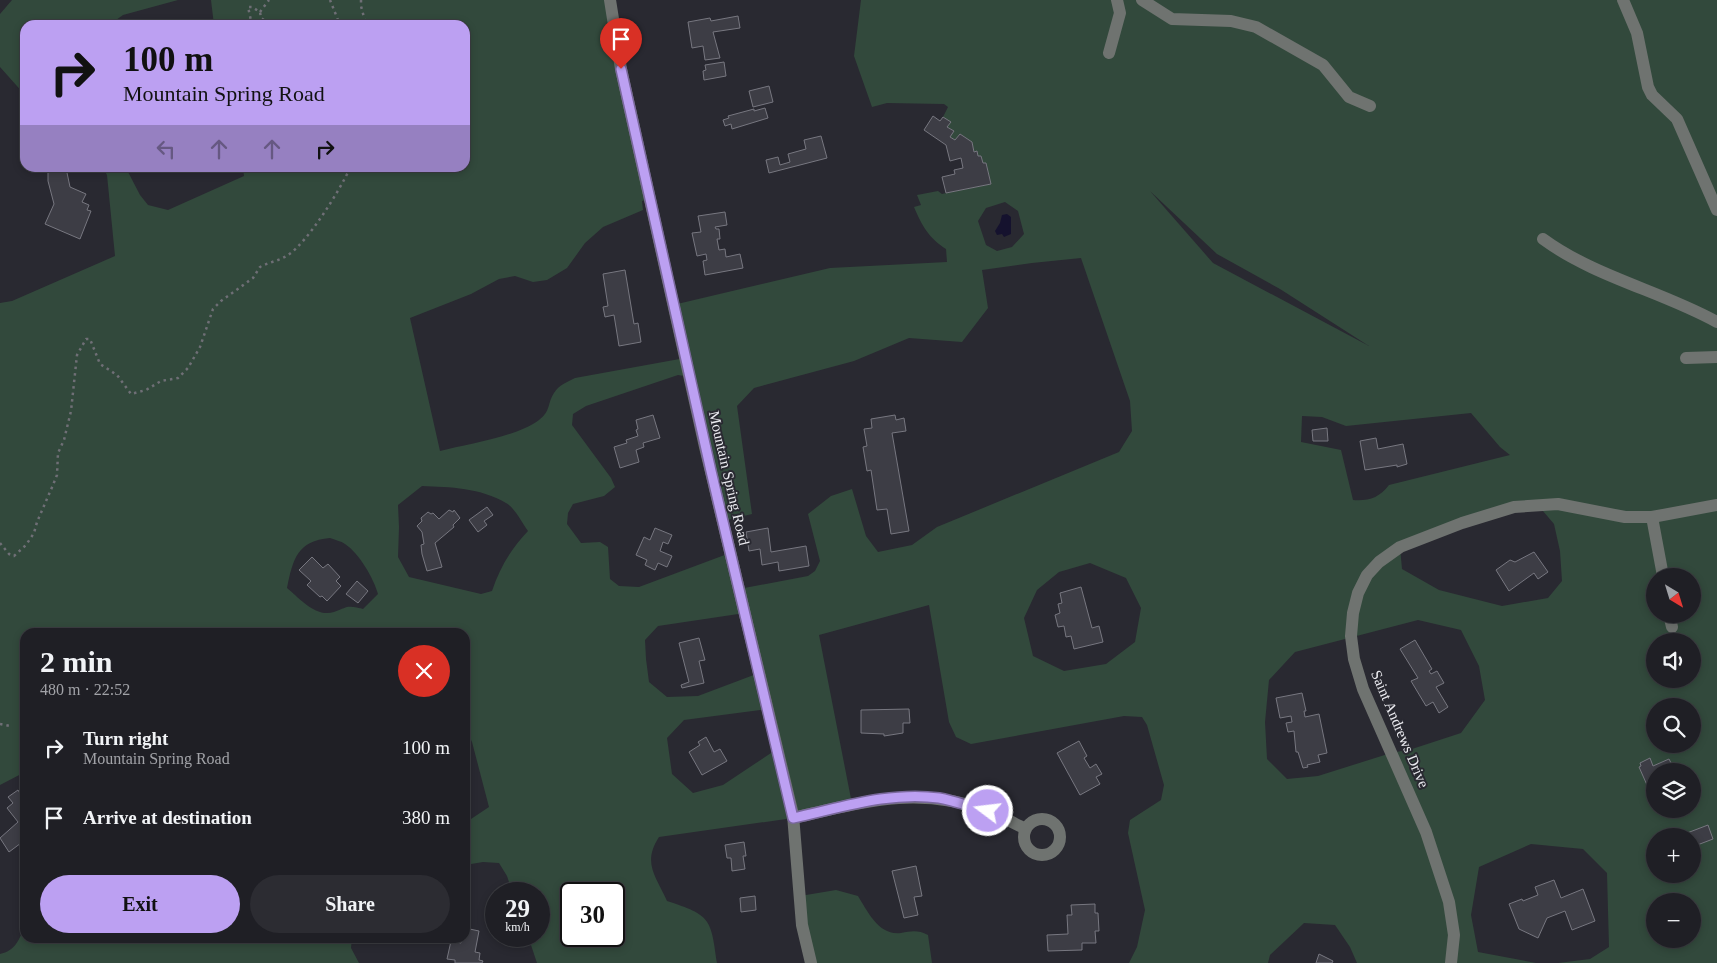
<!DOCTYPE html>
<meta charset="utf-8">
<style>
body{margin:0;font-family:Georgia,serif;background:#2c2c32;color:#f1f3f6;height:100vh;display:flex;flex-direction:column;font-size:19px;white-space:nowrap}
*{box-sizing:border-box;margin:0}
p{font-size:16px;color:#a1a2a7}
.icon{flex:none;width:28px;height:28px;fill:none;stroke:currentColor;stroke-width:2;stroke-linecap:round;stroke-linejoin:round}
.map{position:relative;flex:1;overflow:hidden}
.drawer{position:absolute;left:20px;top:628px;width:450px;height:315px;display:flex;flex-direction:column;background:#1f1f25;border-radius:15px;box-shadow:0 2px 8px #0003,0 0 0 1px #3c3d42}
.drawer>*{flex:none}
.hud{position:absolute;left:20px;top:20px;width:450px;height:152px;border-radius:15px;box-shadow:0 2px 8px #0003,0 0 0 1px #3c3d42;background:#bca0f2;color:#111;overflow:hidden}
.needle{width:32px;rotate:142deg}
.tools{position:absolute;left:1646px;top:568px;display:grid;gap:10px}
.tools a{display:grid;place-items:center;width:55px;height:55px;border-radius:50%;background:#1f1f25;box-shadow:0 2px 8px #0003,0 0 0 1px #3c3d42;font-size:25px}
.speed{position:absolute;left:485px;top:882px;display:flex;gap:10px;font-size:25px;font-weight:700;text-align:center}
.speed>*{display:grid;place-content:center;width:65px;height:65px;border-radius:50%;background:#1f1f25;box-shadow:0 2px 8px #0003,0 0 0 1px #3c3d42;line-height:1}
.speed small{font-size:12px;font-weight:400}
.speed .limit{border:2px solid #111;border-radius:8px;background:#fff;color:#111}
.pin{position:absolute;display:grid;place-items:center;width:42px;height:42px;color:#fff;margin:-51px -21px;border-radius:50% 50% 50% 0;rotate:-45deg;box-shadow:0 0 5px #0007}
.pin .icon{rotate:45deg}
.me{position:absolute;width:55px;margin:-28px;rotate:285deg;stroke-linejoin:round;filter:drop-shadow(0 0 4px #0008)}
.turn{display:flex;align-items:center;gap:18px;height:105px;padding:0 20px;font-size:22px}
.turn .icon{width:65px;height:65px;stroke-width:2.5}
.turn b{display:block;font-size:35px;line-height:42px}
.lanes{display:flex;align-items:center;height:48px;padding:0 20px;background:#0003;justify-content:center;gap:25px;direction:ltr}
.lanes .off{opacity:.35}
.round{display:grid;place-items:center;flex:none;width:52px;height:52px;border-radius:26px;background:#2c2c32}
.overview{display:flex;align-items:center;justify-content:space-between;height:85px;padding:0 20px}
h1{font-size:30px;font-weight:700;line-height:38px}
.primary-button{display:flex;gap:10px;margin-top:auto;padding:10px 20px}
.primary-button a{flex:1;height:58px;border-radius:30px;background:#bca0f2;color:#111;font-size:20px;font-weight:700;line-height:58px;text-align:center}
.primary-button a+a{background:#2c2c32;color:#f1f3f6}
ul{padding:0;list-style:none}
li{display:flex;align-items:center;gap:15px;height:70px;padding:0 20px}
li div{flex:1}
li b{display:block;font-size:19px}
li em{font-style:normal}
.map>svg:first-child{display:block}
</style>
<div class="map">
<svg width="1717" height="963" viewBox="0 0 1717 963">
<rect width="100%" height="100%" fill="#292931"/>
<path fill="#32493c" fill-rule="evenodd" d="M12 0H178L123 15 109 25H25V95L0 67V14Z
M211 0H610L650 199 642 201 643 210 603 227 585 243 567 268 547 280 533 282 515 276 499 279 471 294 410 318 440 451C468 444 516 437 539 420 551 411 547 404 554 393 559 385 567 382 575 378L685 358 673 305 830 268 947 262 946 249C929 238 922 226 914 207L921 205 917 195 938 191 942 194 946 193 991 184 986 163H983L981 156H978L977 151 974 152 972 142 960 134 955 140 950 137 954 131 947 127 950 122 943 117 948 107 944 104 887 103 872 107 854 56 861 0H1717V963H1558L1590 959 1609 947 1607 873 1583 849 1531 844 1479 867 1471 915 1478 952 1536 963H1357L1350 947 1335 925 1304 923 1270 955 1268 963H1129L1137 947 1145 910 1128 833 1130 820 1161 800 1164 785 1147 725 1142 717 1124 716 971 744 956 737 949 722 929 605 819 635 852 804 793 818 659 837C642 863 656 876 667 901 711 915 711 919 717 963H537L528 936H539V894H513L507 876 499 863 483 862 465 865V823L489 807 472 742 465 727V632H25V772L0 785V303L12 301 115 256 107 175 103 168H126L140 195 148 205 168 210 244 176 243 168H465V25H214ZM1150 191 1217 254 1280 289 1369 346 1213 263ZM1005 202 1018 211 1024 234 1012 247 997 251 986 245 978 221 986 208ZM1081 258 1130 401 1132 431 1119 452 937 527 912 545 878 552 866 536 852 489 831 496 808 514 820 561 815 571 808 576 739 589 730 553 639 587 619 586 610 579 608 547 600 542 581 543 567 524 568 513 573 504 604 496 615 487 611 478 572 425 573 414 586 406 678 375 684 376 723 521 752 514 737 406 754 388 854 361 909 338 962 342 988 308 982 270 1032 263ZM1471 413 1500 447 1510 455 1389 485C1379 498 1369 501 1353 500L1341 450 1301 442 1302 416 1322 417 1346 426ZM422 486C450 487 481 488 506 503 515 508 522 523 528 531 511 549 500 567 492 591L481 594 409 577 398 557 399 527 398 505ZM1537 504 1554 524 1560 551 1562 581 1548 598 1502 606 1439 590 1402 569 1400 547ZM330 538C335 540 341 541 345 544 359 553 374 579 378 594L363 609C345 605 349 607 334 612 316 618 299 598 287 588 293 559 297 541 330 538ZM1090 563 1126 578 1141 608 1135 642 1106 664 1064 671 1033 656 1024 618 1037 590 1059 572ZM1655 576H1692V614H1655ZM745 613 759 673 698 696 667 697 649 682 646 659 645 640 658 626ZM1418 620 1461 630 1479 666 1485 700 1461 733 1412 749 1391 753 1318 776 1287 779 1267 759 1265 722 1269 680 1295 652ZM1655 641H1692V679H1655ZM1655 706H1692V744H1655ZM768 709 777 749 723 785 693 793 672 774 667 738 684 720ZM1655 771H1692V809H1655ZM1655 836H1692V874H1655ZM571 894H614V936H571ZM1655 901H1692V939H1655Z
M836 890 858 896C868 912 879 936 901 933 912 931 918 930 928 935L932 963H811L800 896Z
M25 926V938H352L351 948 359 963H0V954C15 951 19 940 25 926Z"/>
<path fill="#15122e" d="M1007 214 1011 217V234L1004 237 1002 234 997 235 995 231 1000 223 1002 215Z"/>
<path fill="#3d3d45" stroke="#777780" d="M738 16 740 28 713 32 720 58 705 60 703 46 692 48 688 22 710 18 711 21Z
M724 62 726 76 704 80 703 71 706 70 705 65Z
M769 86 773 102 753 107 749 91Z
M765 108 768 118 732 129 731 124 725 126 723 120 729 118 728 116 754 109V111Z
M933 116 940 121 943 117 951 122 947 127 954 131 950 137 955 140 960 134 972 142 974 152 977 151 978 156H981L983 163H986L991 184 946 193 942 177 955 174 954 170 963 168 961 158 950 161 946 145 924 130Z
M821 136 827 158 769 173 766 160 778 157 780 165 790 162 788 154 806 149 804 140Z
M66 168 70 187 86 194 82 202 89 205 87 210 91 211 80 239 45 224 54 204 48 181V172Z
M725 212 727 225 715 227 716 229H719L720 239H717L719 250 725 249 726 257 740 254 743 268 705 275 703 261 707 260 706 254 697 256 692 233 701 232 698 216Z
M625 270 634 324 638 323 641 342 619 346 614 315 605 317 603 307 608 306 603 274Z
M653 415 660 438 643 443 644 447 636 450 639 462 620 468 614 447 627 443 626 440 638 436 636 430 638 429 636 420Z
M895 415 896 420 904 418 906 431 892 433 909 531 891 534 887 509 877 510 871 470 867 471 863 447 867 446 864 429 872 428 871 419Z
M1327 428 1328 441H1313L1312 430Z
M1376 438 1378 449 1403 444 1407 464 1397 467V465L1365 470 1360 441Z
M487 507 493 515 484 521 487 525 478 532 469 520Z
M449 510 453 512 454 510 460 518 453 525 454 527 435 543 442 567 427 571 422 554 421 545 424 544 422 532 417 526 422 521 421 518 428 512 431 514 433 513 439 519Z
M655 528 672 535 668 544 663 542 660 551 672 556 667 567 658 563 655 570 645 565 647 560 636 555 644 537 650 540Z
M768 528 771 552 806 546 809 566 779 571 778 562 762 565 760 549 749 551 746 532Z
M1534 552 1548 572 1538 579 1534 573 1509 591 1496 570 1510 560 1515 562Z
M312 557 323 568 328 564 340 577 336 581 341 586 327 601 322 596 320 597 307 585 311 581 299 570Z
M357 581 368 591 358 603 346 594Z
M1081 587 1092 628 1099 626 1103 642 1074 649 1071 636 1066 637 1064 626 1058 627 1055 615 1060 613 1058 604 1062 603 1060 593Z
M699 638 705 660 699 661 704 683 682 688 681 685 689 682 679 643Z
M1415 640 1432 669 1429 671 1431 674 1437 671 1444 683 1436 687 1448 707 1439 713 1433 702 1426 706 1411 681 1418 678 1400 649Z
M1302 693 1306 711H1304L1305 717 1319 714 1327 753 1318 755 1320 762 1307 765 1308 767 1303 768 1298 752H1296L1294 731 1288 732 1286 723 1292 722 1291 716 1280 718 1276 698Z
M909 709 910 723H903V733L884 736V734L861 733V710Z
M706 737 714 752 720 749 727 761 702 775 689 752 700 745 698 742Z
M1079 741 1087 756 1084 758 1090 768 1096 764 1102 774 1096 777 1100 784 1080 795 1057 753Z
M1650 758 1653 766 1669 759 1675 771H1655V781L1647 785 1639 767 1641 766 1640 763Z
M18 790 22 797 25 795V840L9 852 0 838 18 822 7 808 13 803 8 797Z
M1708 825 1713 839 1692 847V836H1688L1687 833Z
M744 842 746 856H743L745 869 732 871 731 858H727L725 845Z
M916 866 922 896 914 897 918 915 904 918 892 871Z
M1554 880 1561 898 1583 889 1595 921 1572 930 1565 911 1547 918 1538 938 1519 929 1509 904 1522 899 1523 901 1538 895 1535 887Z
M755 896 756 910 741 912 740 898Z
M1095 904V913H1098L1099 931H1095L1096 943H1082V950L1048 951 1047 935 1068 934 1067 915H1072L1071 905Z
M465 928 479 931 475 952 480 953 479 960 483 961 482 963H455V960L447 959 451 941 461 943 462 938H465Z
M1319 954 1333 961 1332 963H1316Z"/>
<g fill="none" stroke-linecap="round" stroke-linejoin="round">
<path stroke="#6f6f76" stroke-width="2.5" stroke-dasharray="2.5 4" stroke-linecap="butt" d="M330 0 340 25
M361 0V6L366 25
M260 12 269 0
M252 25 248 7H252L260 12 261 18 271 25
M465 83 469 81
M0 543 9 554 14 556 26 545 34 533 37 522 53 485 57 475 58 453 64 440 71 411 77 355 86 339H90L100 364 117 375 131 394 146 390 161 381 178 378 188 368 200 347 213 309 221 301 253 278 260 267C269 262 279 261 288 255 308 242 340 190 350 168
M0 724 10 726"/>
<path stroke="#6f7370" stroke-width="12" d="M610 0 621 69 705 447 793 815 802 925 811 963
M1142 0 1172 19 1231 21 1256 27 1323 65 1349 97 1370 106
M1623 0 1637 33 1648 87 1652 95 1677 119 1717 210
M1109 53 1120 13 1117 0
M1543 239C1595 277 1661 291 1717 322
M1686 358 1717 357
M1652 517 1663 576
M1669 614 1672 627
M793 818C863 802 917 785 988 811 1001 816 1013 823 1026 829
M1024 837a18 18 0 1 1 36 0a18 18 0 1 1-36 0Z
M1451 963 1454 935 1449 902 1426 832 1363 689 1354 659 1351 636 1353 613 1358 593 1367 575 1379 562 1400 547 1462 523 1514 507 1558 504 1625 517H1652L1717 505"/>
</g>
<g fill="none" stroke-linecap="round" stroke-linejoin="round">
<g stroke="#7a689d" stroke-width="12">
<path id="route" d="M621 69 711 471 793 818C840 808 890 791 939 798 955 801 971 807 988 811"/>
</g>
<use href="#route" stroke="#bca0f2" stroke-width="9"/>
</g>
<g text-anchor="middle" stroke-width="4" stroke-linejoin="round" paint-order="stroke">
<g font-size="15" fill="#ebebf0" stroke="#292931">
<text transform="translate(729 478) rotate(77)" y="5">Mountain Spring Road</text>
<text transform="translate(1400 729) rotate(67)" y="5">Saint Andrews Drive</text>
</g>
</g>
</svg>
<div class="tools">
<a><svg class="needle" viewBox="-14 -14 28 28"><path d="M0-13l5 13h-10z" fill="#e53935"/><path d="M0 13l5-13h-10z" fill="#a1a2a7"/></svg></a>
<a><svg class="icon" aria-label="sound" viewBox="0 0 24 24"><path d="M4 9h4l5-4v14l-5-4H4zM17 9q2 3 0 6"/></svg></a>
<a><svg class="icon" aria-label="search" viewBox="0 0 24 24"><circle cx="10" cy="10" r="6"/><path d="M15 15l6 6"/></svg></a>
<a><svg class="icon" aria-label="layers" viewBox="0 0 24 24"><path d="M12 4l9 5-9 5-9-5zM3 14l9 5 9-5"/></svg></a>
<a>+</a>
<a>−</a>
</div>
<div class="speed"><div>29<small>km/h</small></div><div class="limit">30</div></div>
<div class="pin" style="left:621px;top:69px;background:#d93025"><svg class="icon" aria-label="arrive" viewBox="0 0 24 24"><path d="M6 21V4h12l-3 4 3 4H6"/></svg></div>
<svg class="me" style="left:988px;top:811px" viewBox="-20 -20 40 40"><circle r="17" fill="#bca0f2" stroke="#fff" stroke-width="3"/><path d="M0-11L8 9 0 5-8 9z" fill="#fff"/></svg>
<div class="hud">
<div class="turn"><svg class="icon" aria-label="right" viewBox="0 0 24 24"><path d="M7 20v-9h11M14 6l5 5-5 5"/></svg><div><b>100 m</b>Mountain Spring Road</div></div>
<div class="lanes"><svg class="icon off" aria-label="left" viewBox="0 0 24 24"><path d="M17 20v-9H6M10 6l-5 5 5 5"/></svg><svg class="icon off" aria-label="ahead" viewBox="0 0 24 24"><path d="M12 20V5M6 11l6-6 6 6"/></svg><svg class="icon off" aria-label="ahead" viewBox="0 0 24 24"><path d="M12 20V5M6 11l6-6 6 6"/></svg><svg class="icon" aria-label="right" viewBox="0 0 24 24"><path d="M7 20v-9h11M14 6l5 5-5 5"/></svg></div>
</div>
<section class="drawer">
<div class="overview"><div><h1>2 min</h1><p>480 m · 22:52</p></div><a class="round" style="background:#d93025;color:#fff"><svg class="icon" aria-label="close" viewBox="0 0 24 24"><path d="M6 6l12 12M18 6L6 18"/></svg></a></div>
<ul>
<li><svg class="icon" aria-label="right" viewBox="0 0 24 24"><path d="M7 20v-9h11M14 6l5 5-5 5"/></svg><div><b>Turn right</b><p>Mountain Spring Road</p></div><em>100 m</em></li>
<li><svg class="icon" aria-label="arrive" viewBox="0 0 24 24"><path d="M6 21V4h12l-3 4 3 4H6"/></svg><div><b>Arrive at destination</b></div><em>380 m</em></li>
</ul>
<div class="primary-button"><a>Exit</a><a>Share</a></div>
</section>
</div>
